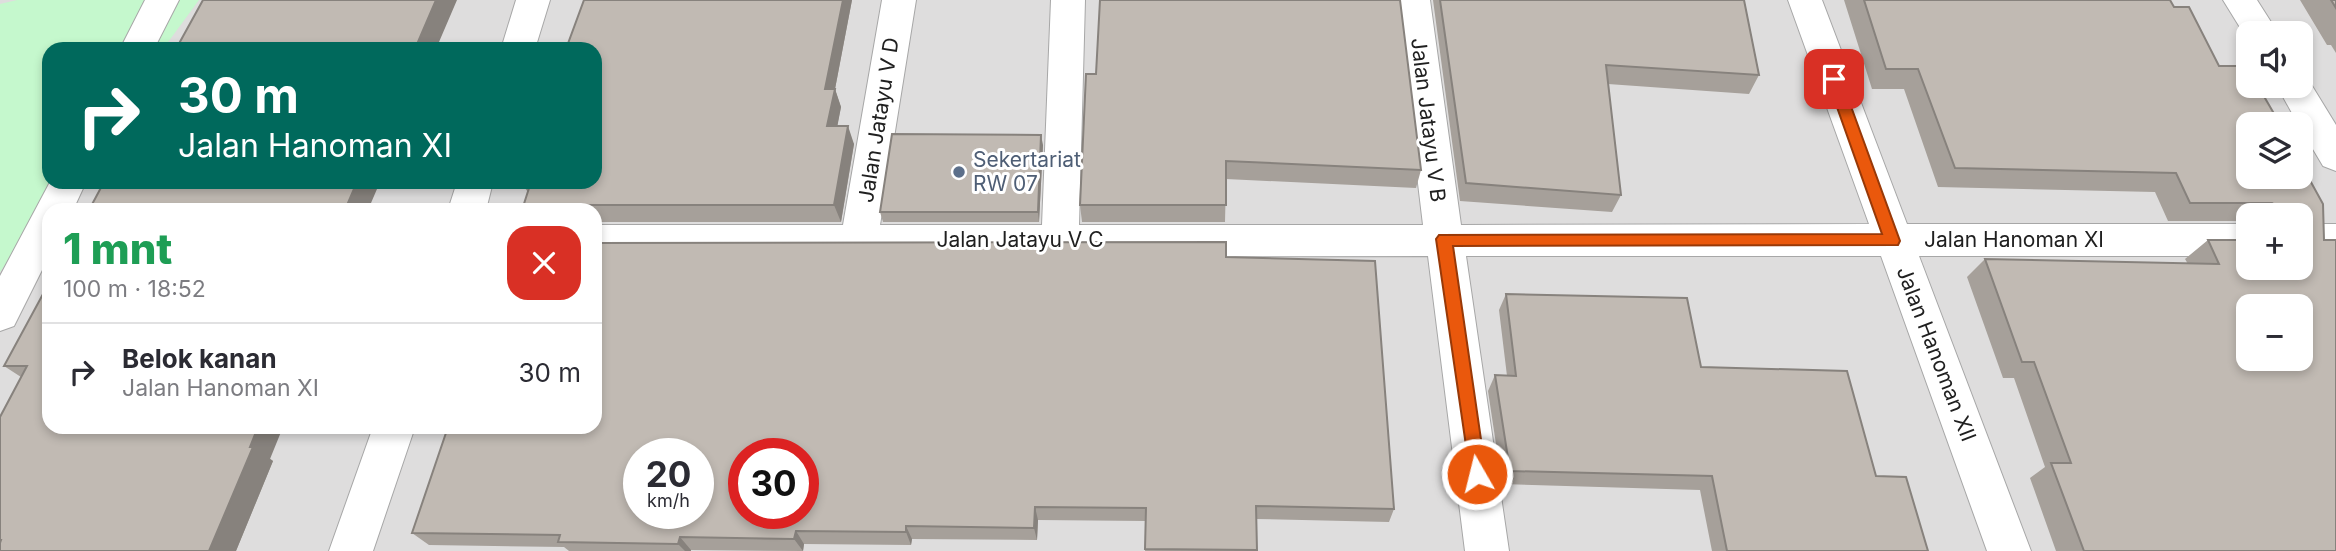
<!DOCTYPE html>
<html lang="id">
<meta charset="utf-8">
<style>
body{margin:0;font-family:Inter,sans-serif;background:#f2f2f3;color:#2b2b33;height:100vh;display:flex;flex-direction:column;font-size:26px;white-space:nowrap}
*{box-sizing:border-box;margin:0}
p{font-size:23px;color:#7c7c81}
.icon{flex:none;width:38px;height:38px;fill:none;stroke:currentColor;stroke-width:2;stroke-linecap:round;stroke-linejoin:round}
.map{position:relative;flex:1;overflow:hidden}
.panel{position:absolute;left:42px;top:203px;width:560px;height:231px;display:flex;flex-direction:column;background:#fff;border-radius:21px;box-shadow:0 4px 10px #0003}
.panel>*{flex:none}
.guide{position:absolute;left:42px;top:42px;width:560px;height:147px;border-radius:21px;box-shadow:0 4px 10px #0003;background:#00695c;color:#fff;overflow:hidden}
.tools{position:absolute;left:2236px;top:21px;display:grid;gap:14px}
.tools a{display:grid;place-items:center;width:77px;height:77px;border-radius:14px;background:#fff;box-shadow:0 4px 10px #0003;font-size:35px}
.speed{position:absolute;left:623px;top:438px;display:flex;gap:14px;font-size:35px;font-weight:700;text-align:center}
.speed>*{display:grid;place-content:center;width:91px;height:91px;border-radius:50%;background:#fff;box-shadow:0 4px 10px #0003;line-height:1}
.speed small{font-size:18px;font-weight:400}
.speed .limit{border:10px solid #d22;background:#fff;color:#111}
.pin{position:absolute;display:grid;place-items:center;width:60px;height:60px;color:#fff;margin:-30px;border-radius:14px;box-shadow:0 4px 10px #0006}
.me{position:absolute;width:77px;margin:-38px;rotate:352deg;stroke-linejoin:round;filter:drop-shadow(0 0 5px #0008)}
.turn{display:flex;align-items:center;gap:24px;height:147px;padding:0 21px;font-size:32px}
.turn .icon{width:91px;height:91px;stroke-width:2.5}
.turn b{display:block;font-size:49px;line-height:60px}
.round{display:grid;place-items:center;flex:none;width:74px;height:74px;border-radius:21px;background:#f2f2f3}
.headline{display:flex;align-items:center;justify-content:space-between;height:119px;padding:0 21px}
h1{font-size:42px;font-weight:800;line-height:52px;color:#1e9e55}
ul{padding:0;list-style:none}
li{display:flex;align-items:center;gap:21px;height:98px;padding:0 21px;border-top:2px solid #e1e1e2}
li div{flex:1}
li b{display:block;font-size:26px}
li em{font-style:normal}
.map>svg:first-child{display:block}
</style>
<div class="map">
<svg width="2336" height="551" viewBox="0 0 2336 551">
<rect width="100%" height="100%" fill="#f0eee7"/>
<path fill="#dedddd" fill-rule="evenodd" d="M0 0H2336V551H0ZM2249 33H2301V86H2249ZM49 49H595V182H49ZM2249 124H2301V177H2249ZM49 210H595V427H49ZM2249 215H2301V268H2249ZM2249 306H2301V359H2249ZM639 453H698V513H639ZM744 453H803V513H744Z"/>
<path fill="#c5f8cd" d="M17 0H199L163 49H49V182H66L0 272V4Z"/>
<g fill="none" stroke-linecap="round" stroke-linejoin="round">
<g stroke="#a7a7a7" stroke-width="2">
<path id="minor" d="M145 0H179L154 49H120Z
M516 0H550L535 49H501Z
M882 0H916L880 225H1042L1051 0H1085L1079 225H1423L1396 0H1430L1461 225 1869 224 1788 0H1822L1907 224H2249V256H1919L2031 551H1987L1881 256H1466L1509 551H1465L1428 256 595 257V225H843Z
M2223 0H2257L2278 33H2249V42Z
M2301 75 2306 76 2336 125V171L2323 166 2301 129V124H2298L2277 86H2301Z
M50 182H86L73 210H49V256L14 326 0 331V276Z
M457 182H493L486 210H448Z
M2301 224H2336V256H2301Z
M373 427H415L373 551H329Z"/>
</g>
<use href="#minor" fill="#fff" fill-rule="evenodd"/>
</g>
<path fill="#a6a09a" d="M584 0H852L835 89 841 107 837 126 854 144 841 222H595V210H522L528 192 520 182H595Z
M1433 0H1744L1759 75 1749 94 1608 84 1621 195 1612 212 1460 201Z
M1844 0H2170L2174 7 2219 66 2324 240 2336 551H2056L2030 478 2045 467 2014 378H2003L1967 277 1985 259 2188 264 2185 259 2208 240 2249 268 2301 215H2249V221H2168L2155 192 1938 187 1904 89H1872Z
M2300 0H2336V53L2331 45H2327Z
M1096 74 1421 170 1416 188 1226 179 1225 222H1082L1080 205Z
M1043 145 1039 222H883L880 212Z
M1226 257 1394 509 1389 522 1256 519 1257 551H1145L1146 521 1038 520 1037 540 912 539 911 545 804 544 803 551 691 550V551H569L564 547 429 545 412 533Z
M49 283 273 461 236 551H0V417L21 377 4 366Z
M1506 294 1701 367 1876 476 1928 551H1712L1700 490 1502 484 1488 391 1495 375 1507 376 1499 310Z"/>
<path fill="#87827d" d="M436 0H457L436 49H415Z
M843 0H852L835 89 841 107 834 144 827 126 825 89Z
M848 126 854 144 841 222 834 205Z
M1041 135 1043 145 1039 222 1038 212Z
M357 182H380L368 210H345Z
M258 427H283L270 459 273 461 236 551H209Z
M1035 507 1038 520 1037 540 1034 528Z
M906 526 912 539 911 545 906 532Z
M796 531 804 544 803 551 794 539Z
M680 537 691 550V551H685L678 544Z"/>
<path fill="#c1bab3" stroke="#87827d" stroke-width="2" fill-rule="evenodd" d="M203 0H436L415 49H176Z
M584 0H843L825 89H835L827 126H848L834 205H584L581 208V210H522L531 182H595V49H566Z
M1100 0H1400L1421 170 1226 161V205H1080L1086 74H1096Z
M1440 0H1744L1759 75 1606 65 1621 195 1466 183Z
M1864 0H2170L2174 7H2189L2219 66H2248L2249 86H2258L2280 124H2249V177H2301V164L2323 204 2324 240H2336V551H2084L2051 463H2071L2034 362H2022L1985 259 2219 264 2208 240H2249V268H2301V215H2275V205L2272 203H2190L2176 173 1955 168 1918 69H1886ZM2249 306H2301V359H2249Z
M2331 0H2336V8Z
M892 134 1041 135 1038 212H880Z
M104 182H357L345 210H89Z
M1226 242V257L1375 261 1394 509 1256 506 1257 550 1145 549 1146 508 1035 507 1034 528 906 526V532L796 531 794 539 680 537 678 544 558 542 560 535 412 533 448 427H595V243ZM639 453H698V513H639ZM744 453H803V513H744Z
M49 283V427H258L250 447H253L209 551H0V543L1 540H0V417L27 366H4Z
M1506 294 1687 298 1701 367 1847 371 1876 476 1906 477 1928 551H1727L1712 476 1510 471 1495 375 1516 376Z"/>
<path fill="#ea580c" stroke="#983908" stroke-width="2" d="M1834 73 1841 79 1900 241 1898 245 1453 246 1486 474 1483 480 1477 483 1471 480 1436 239 1439 235 1882 234 1827 79Z"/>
<circle fill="#5c6f8a" stroke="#fff" stroke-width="2.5" cx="959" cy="172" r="7"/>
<g text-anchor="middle" stroke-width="6" stroke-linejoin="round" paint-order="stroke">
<g font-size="21" fill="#202020" stroke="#fff">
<text transform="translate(879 120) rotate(-81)" y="7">Jalan Jatayu V D</text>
<text transform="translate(1428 120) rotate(83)" y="7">Jalan Jatayu V B</text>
<text x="1020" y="247">Jalan Jatayu V C</text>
<text x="2014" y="247">Jalan Hanoman XI</text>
<text transform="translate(1936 354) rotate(69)" y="7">Jalan Hanoman XII</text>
</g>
<g font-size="21" fill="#4e5e75" stroke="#fff" text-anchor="start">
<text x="973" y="167">Sekertariat<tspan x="973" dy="24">RW 07</tspan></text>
</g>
</g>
</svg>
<div class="tools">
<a><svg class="icon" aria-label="sound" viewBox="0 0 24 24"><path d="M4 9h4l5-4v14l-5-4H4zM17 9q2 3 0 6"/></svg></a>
<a><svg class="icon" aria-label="layers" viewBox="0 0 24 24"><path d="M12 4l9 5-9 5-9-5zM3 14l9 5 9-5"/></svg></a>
<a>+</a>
<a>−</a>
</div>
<div class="speed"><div>20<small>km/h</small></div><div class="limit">30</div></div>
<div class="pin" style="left:1834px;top:79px;background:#d93025"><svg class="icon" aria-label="arrive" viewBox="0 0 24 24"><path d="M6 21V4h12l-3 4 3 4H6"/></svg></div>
<svg class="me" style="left:1477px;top:474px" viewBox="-20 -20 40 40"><circle r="17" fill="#ea580c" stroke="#fff" stroke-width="3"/><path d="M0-11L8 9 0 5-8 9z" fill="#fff"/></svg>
<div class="guide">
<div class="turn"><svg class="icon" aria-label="right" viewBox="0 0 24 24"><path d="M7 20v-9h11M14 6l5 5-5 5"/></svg><div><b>30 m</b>Jalan Hanoman XI</div></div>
</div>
<section class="panel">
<div class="headline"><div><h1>1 mnt</h1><p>100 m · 18:52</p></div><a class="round" style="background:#d93025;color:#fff"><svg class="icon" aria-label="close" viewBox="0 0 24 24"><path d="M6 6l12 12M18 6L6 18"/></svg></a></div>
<ul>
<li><svg class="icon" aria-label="right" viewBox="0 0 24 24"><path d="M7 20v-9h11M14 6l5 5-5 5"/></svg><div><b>Belok kanan</b><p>Jalan Hanoman XI</p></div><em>30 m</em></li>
</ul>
</section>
</div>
